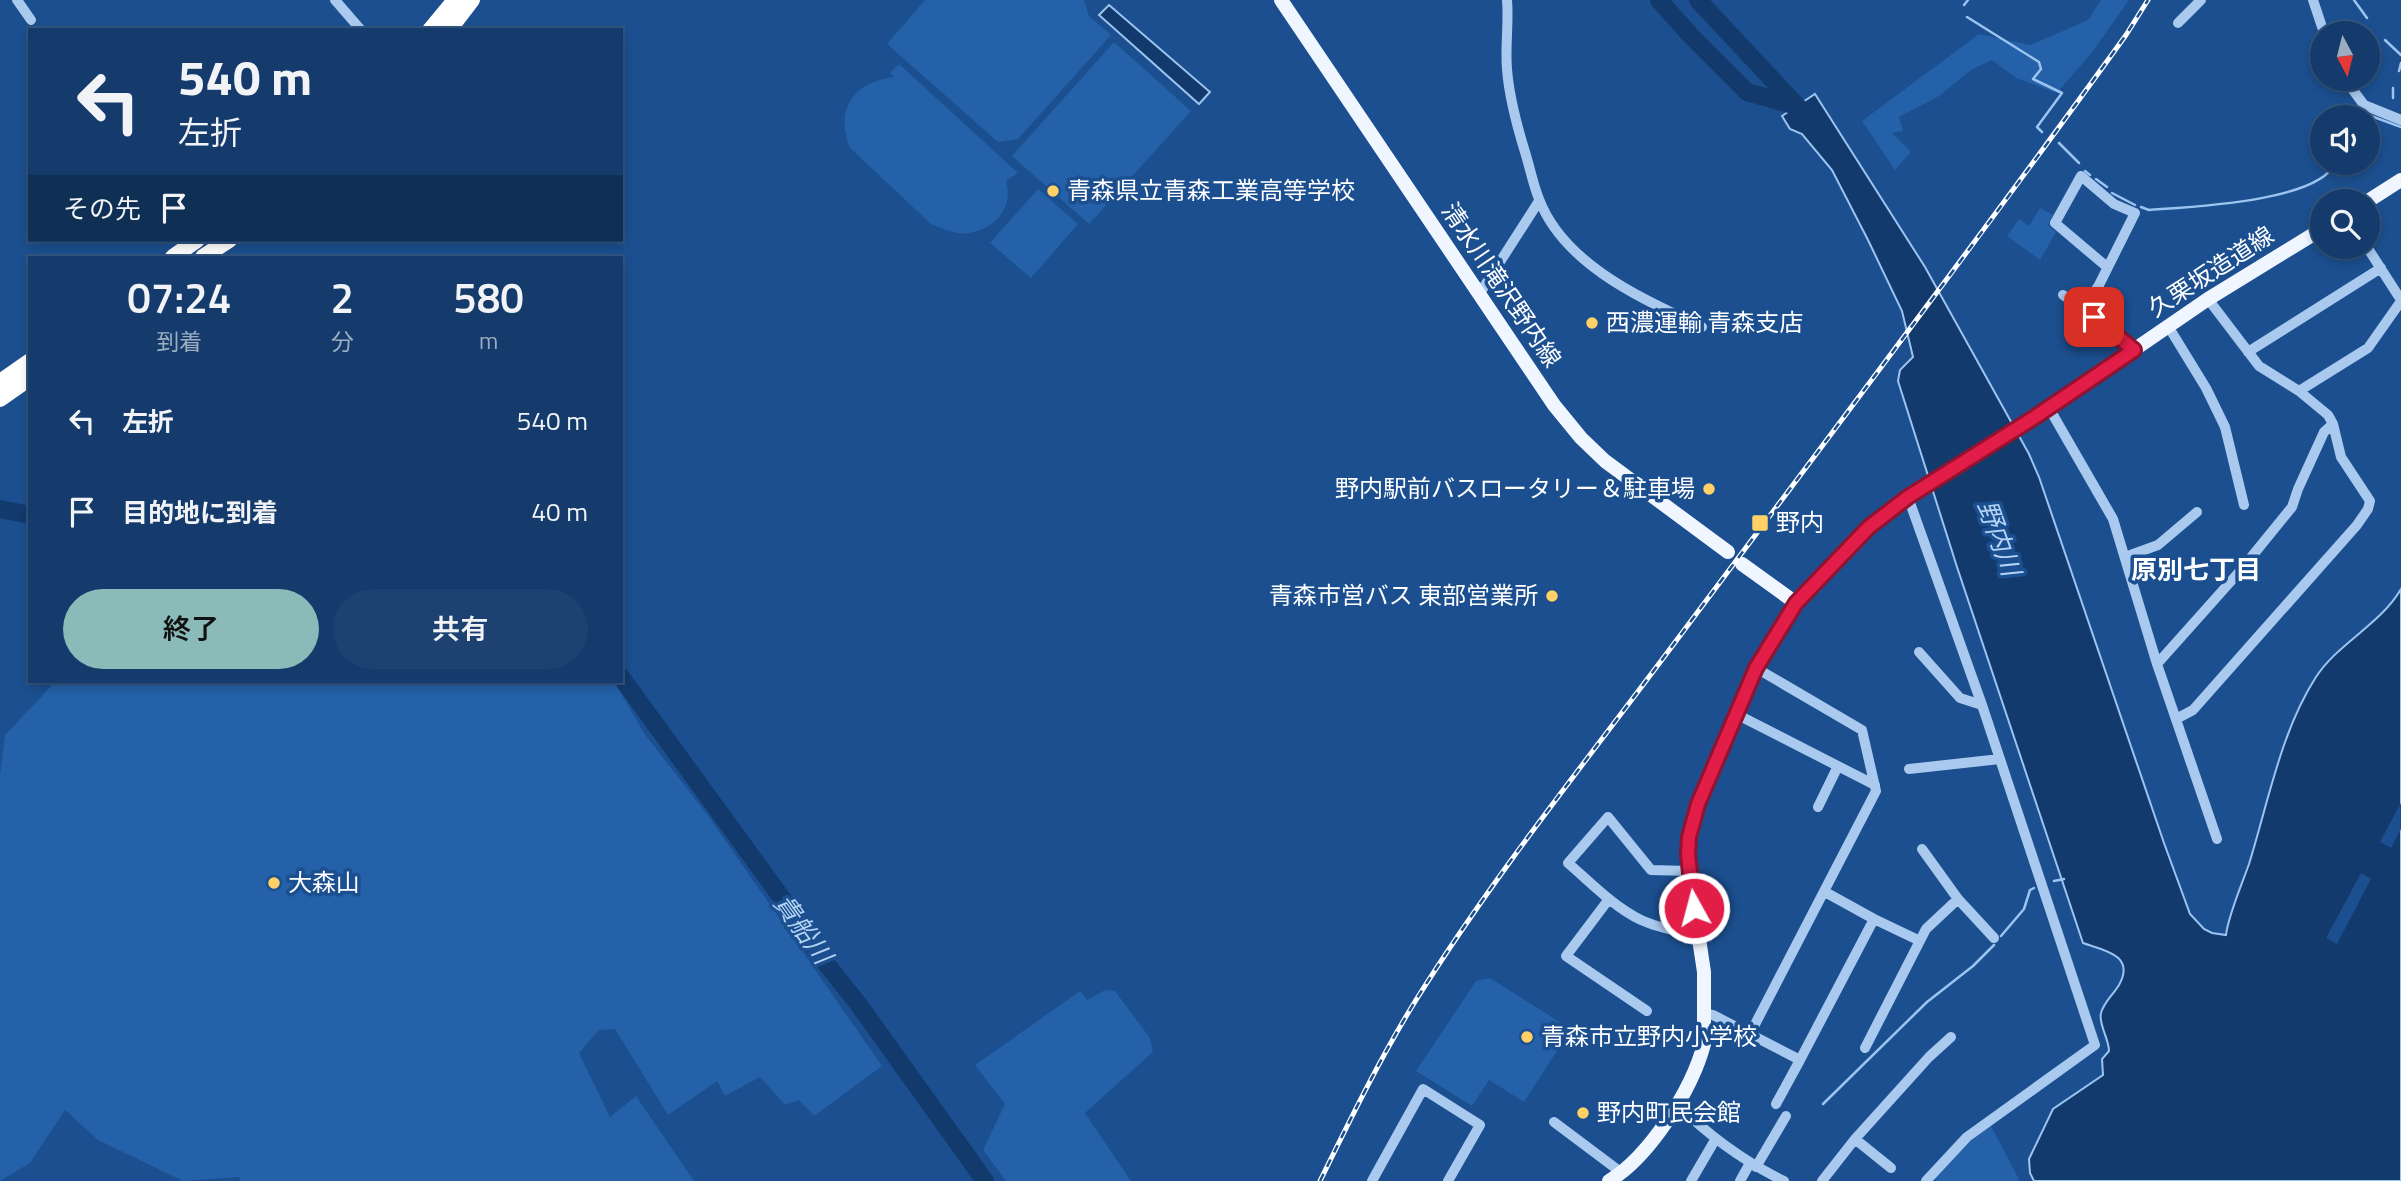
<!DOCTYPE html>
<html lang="ja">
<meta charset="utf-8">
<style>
body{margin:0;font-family:"Titillium Web","Noto Sans JP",sans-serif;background:#1d4271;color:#f1f3f6;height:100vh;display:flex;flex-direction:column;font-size:26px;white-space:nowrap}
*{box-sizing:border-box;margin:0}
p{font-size:23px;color:#9dadc1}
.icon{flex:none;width:38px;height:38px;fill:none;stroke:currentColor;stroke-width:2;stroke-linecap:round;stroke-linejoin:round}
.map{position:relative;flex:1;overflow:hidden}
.details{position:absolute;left:28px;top:256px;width:595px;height:427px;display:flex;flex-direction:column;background:#143b6b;border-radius:0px;box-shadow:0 4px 10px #0003,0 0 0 2px #33557e}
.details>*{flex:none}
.banner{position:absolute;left:28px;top:28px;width:595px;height:214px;border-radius:0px;box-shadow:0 4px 10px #0003,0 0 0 2px #33557e;background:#143b6b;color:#f1f3f6;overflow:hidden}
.needle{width:46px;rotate:173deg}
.tools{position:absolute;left:2310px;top:21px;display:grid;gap:14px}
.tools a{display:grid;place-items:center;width:70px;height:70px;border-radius:50%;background:#143b6b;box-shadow:0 4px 10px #0003,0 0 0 2px #33557e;font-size:35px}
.pin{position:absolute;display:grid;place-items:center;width:60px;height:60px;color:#fff;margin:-30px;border-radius:14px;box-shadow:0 4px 10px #0006}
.me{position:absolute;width:77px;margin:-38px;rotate:353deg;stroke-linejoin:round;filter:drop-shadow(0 0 5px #0008)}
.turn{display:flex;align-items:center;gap:24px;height:147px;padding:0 35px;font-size:32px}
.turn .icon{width:91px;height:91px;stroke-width:2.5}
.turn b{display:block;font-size:49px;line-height:60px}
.then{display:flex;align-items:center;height:66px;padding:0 35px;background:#0003;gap:14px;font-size:26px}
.eta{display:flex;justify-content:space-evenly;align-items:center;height:119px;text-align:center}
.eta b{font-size:42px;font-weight:600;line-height:49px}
.cta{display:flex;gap:14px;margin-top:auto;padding:14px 35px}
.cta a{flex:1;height:80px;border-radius:42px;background:#8bbbb9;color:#111;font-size:28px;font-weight:600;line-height:80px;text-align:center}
.cta a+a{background:#1d4271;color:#f1f3f6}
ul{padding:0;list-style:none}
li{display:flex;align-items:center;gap:21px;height:91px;padding:0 35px}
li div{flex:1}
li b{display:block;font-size:26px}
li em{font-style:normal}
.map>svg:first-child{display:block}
</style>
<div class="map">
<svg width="2401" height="1181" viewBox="0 0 2401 1181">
<rect width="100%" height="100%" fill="#1b4f8f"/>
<path fill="#2461a8" d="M925 0H1084L1089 16 1111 35 1018 139 998 142 887 44Z
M2101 0H2129L2093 51 2057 93 2016 78 1992 60 1971 70 1939 96 1899 117 1903 131 1892 133 1911 152 1895 170 1862 121 1979 34 2030 45 2088 20Z
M1114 42 1191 111 1089 224 1012 156Z
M899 64 1018 173 1006 181C1014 207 995 229 969 233 956 235 943 229 931 224L850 148C834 109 854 82 894 77L890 73Z
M1038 189 1078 224 1031 278 990 243Z
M2040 208 2053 215 2048 225 2056 232 2040 260 2007 236 2019 219 2029 226Z
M56 681H614L644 733 709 817 882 1066 814 1116 799 1100 785 1105 760 1077 725 1096 717 1081 668 1115 615 1029 599 1030 579 1053 610 1117 636 1096 694 1181H240L239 1177 183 1181 98 1140 65 1110 30 1163 0 1181V775L5 735Z
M1490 978 1571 1029 1524 1102 1489 1080 1472 1106 1416 1071 1476 981Z
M1105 990 1115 991 1150 1038 1153 1052 1085 1113 1131 1181H1006L983 1150 1005 1104 975 1065 1080 991 1087 1000Z
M1991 1126 2020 1181H1936L1935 1177 1977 1134Z"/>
<path fill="#123a6d" stroke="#9cc4f0" stroke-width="2" d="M1109 5 1210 92 1199 104 1099 15Z
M1815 94 1925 267 2029 454 2039 477 2164 843 2190 914 2204 929 2212 933 2226 935C2228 916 2242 884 2249 864 2268 803 2281 731 2316 677 2338 643 2380 625 2401 589V1181H2034L2030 1173 2029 1159 2053 1109 2103 1075 2102 1059 2109 1051C2109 1039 2098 1023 2101 1013 2104 1002 2113 995 2119 985 2136 955 2103 950 2083 943L1957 567 1898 381 1900 370 1913 357 1902 311 1868 240 1832 170 1802 134 1790 129 1782 116Z"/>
<path fill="#1b4f8f" d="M2401 803V829L2391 848 2380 842Z
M2361 873 2371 879 2337 944 2326 938Z"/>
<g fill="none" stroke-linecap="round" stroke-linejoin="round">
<path stroke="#9cc4f0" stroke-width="2.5" d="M2354 0 2367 18
M1964 5 1968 0
M1967 17 2039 62 2041 69 2033 79 2062 93 2037 127 2042 132
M2385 40 2401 55
M2399 71 2401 63
M2393 98V88
M2354 117 2363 113 2401 127
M2059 143 2079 163
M2085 171 2090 175
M2096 179 2107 187
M2112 193 2135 205
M2141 207 2149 210C2188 207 2319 202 2335 163
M2054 881 2064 879
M2001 936 2024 909 2030 890 2034 888
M1823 1104 1927 1002 1973 966 1994 945"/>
<path stroke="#123a6d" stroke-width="18" d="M1659 0 1692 37 1747 92 1793 105
M1698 0 1797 106 1815 122
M0 509 30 515
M621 677 792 912 817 952 859 1005 985 1181"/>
<path stroke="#a9c9ee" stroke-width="10" d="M17 0 31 20
M335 0 361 30
M1507 0C1509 23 1505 46 1507 69 1509 97 1517 126 1525 152 1530 168 1533 184 1539 199 1564 265 1643 299 1702 327
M2313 0 2324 33
M2178 23 2201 0
M2345 79 2364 105 2401 120
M2367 247 2401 300
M1480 293 1539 201
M2063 295 2094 317 2134 350
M2083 309 2099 285 2135 213 2114 204 2081 176 2055 223 2107 267
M2168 326 2206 388 2225 427 2244 505
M2248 352 2381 268
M2299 391 2368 348 2401 301
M2049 408 2113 519 2157 664 2217 839
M1908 497 1982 705 2095 1045 1967 1137 1926 1181
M2125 557 2158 545 2197 512
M1919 652 1960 698 1982 705
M2157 664 2240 571 2292 507 2298 489 2324 432 2333 424
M1736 714 1875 785
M2176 719 2193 710 2357 525 2368 509 2370 501 2341 457 2333 424 2328 415 2299 391 2259 366 2208 299
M1909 769 2000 759
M1818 807 1838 766
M1922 849 1958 899 1994 938
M1689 871 1651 870 1608 817 1568 863C1591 883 1614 907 1641 920 1659 928 1680 932 1699 937
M1825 892 1874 919 1918 940
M1609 899 1566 956 1647 1011
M1705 1013 1713 1015 1800 1060 1874 919
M1750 1034 1876 791 1862 730 1756 668
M1865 1048 1926 929 1958 899
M1677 1104C1709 1136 1743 1161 1784 1181
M1776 1104 1800 1060
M1554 1122 1622 1173
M1855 1139 1891 1168
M1756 1167 1786 1116
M1372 1181 1423 1089 1480 1125 1448 1181
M1691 1181 1715 1140
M1740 1181 1750 1163
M1822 1181 1855 1139 1929 1057 1951 1037"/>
<path stroke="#f0f6ff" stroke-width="14" d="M1281 0 1554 405 1581 438 1605 461 1728 552
M2368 201 2401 180
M1742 564 1796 603
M1609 1181C1649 1157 1692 1090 1704 1044V972L1690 879 1688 855 1689 837 1698 804 1756 668 1796 603 1869 527 1908 497 2049 408 2208 299 2322 229"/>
<path stroke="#fff" stroke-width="16" d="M430 30 455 0
M449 30 472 0
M173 257 197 240
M203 257 229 240
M0 382 30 361
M0 399 30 378"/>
<g stroke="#fff" stroke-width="5">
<path id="rail" d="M1320 1181C1350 1120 1380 1058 1416 1000 1494 875 1588 759 1676 641 1827 439 1979 239 2126 35L2148 0"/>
</g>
<use href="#rail" stroke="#1b4f8f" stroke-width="2.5" stroke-dasharray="8" stroke-linecap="butt"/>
</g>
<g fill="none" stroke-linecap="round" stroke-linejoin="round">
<g stroke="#92132f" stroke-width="18">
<path id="route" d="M1694 908 1688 855 1689 837 1698 804 1756 668 1796 603 1869 527 1908 497 2035 417 2134 350 2094 317"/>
</g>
<use href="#route" stroke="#e11d48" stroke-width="12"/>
</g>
<g fill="#ffd166" stroke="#1b4f8f" stroke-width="2.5">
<circle cx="1053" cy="191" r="7"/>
<circle cx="1592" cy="323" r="7"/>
<circle cx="1709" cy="489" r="7"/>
<rect x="1751" y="514" width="18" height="18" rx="3.5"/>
<circle cx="1552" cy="596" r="7"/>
<circle cx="274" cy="883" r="7"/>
<circle cx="1527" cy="1037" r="7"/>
<circle cx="1583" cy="1113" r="7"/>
</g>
<g text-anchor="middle" stroke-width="7" stroke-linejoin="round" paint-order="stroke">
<g font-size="24" fill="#fff" stroke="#1b4f8f" text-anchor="start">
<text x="1067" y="199">青森県立青森工業高等学校</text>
<text x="1606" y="331">西濃運輸 青森支店</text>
<text x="1695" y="497" text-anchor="end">野内駅前バスロータリー＆駐車場</text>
<text x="1776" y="531">野内</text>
<text x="1538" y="604" text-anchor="end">青森市営バス 東部営業所</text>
<text x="288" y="891">大森山</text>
<text x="1541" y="1045">青森市立野内小学校</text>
<text x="1597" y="1121">野内町民会館</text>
</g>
<g font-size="24" fill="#fff" stroke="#1b4f8f">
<text transform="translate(2211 272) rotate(-33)" y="8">久栗坂造道線</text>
<text transform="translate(1501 285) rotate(56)" y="8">清水川滝沢野内線</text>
</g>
<g font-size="26" font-style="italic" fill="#b5d3f5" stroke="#1b4f8f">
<text transform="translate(1999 538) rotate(70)" y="9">野内川</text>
<text transform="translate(803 929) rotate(54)" y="9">貴船川</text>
</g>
<g font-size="26" font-weight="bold" fill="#fff" stroke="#1b4f8f">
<text x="2196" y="579">原別七丁目</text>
</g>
</g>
</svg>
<div class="tools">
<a><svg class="needle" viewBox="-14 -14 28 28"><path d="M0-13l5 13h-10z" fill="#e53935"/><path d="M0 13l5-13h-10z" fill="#9dadc1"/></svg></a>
<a><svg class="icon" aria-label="sound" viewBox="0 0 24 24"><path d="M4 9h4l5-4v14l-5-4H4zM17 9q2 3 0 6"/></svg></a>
<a><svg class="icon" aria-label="search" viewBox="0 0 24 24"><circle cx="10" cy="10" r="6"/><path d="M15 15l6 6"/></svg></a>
</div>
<div class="pin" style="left:2094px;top:317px;background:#d93025"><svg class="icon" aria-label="arrive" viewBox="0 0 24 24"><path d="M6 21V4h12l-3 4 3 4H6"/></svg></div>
<svg class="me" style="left:1694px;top:908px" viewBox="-20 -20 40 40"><circle r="17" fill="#e11d48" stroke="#fff" stroke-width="3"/><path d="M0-11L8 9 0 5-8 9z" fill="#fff"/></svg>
<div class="banner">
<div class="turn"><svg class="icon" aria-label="left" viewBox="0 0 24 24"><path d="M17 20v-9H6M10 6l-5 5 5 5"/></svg><div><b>540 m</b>左折</div></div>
<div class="then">その先<svg class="icon" aria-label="arrive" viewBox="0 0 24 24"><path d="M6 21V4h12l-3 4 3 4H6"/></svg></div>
</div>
<section class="details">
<div class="eta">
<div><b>07:24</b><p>到着</p></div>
<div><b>2</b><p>分</p></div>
<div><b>580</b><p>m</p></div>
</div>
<ul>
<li><svg class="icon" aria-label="left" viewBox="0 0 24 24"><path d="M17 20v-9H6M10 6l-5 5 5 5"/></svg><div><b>左折</b></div><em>540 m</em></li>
<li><svg class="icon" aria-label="arrive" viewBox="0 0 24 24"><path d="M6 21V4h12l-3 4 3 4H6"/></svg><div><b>目的地に到着</b></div><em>40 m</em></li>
</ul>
<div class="cta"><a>終了</a><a>共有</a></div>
</section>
</div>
